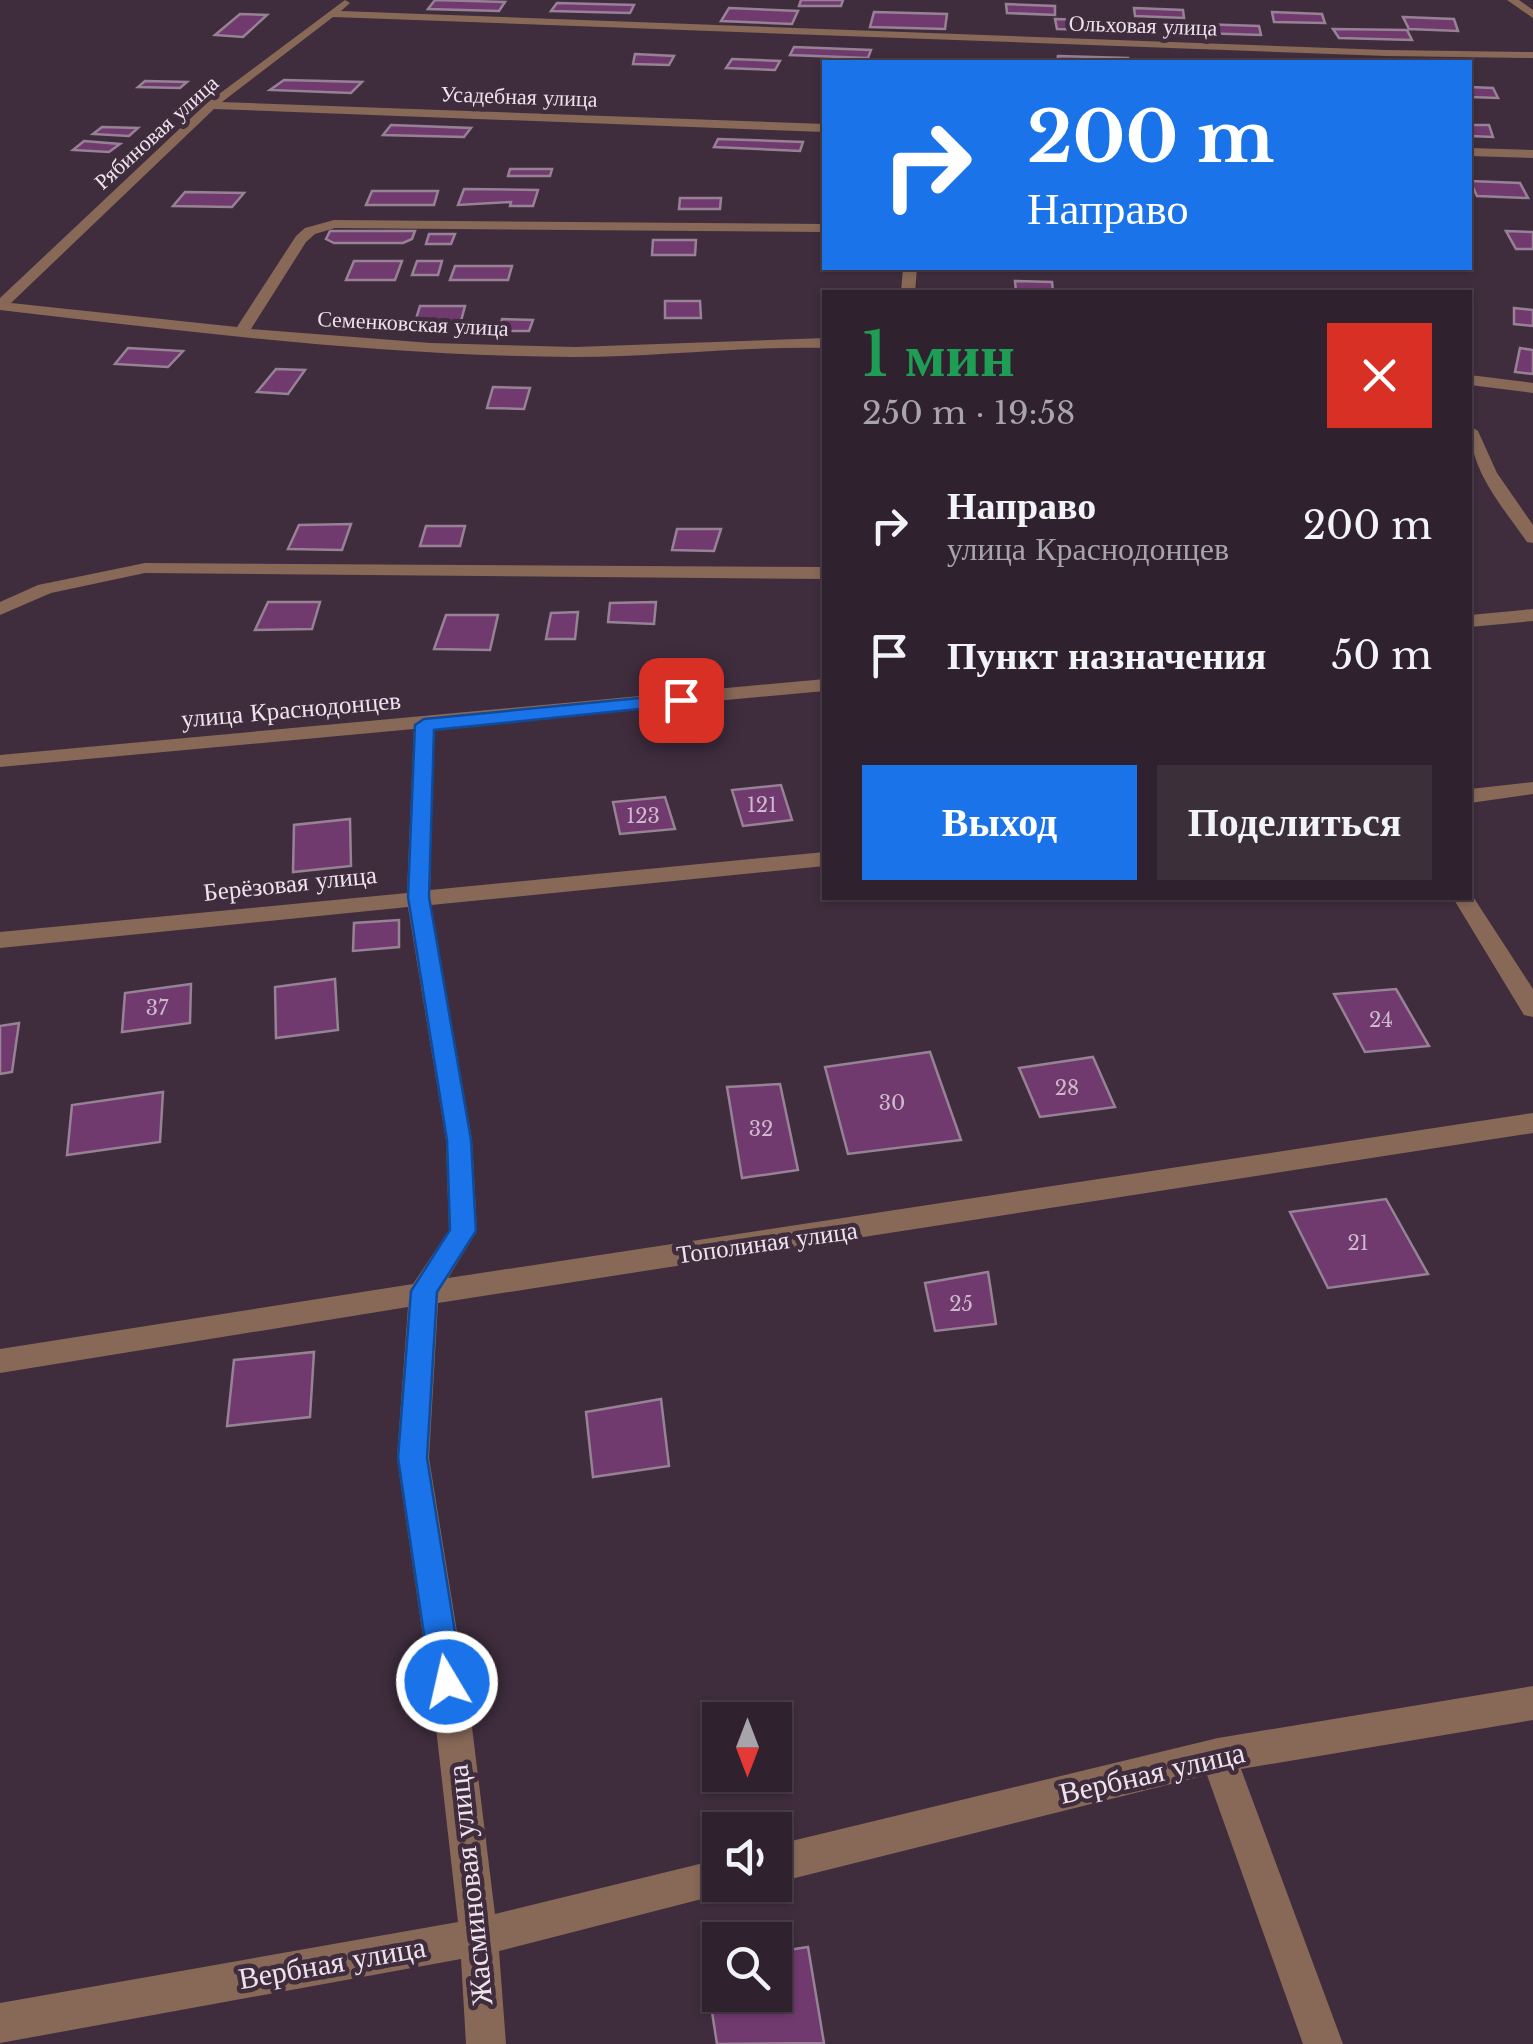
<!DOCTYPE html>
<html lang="ru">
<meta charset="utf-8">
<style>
body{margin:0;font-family:"Libre Baskerville",serif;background:#3b2f3a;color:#f1f3f6;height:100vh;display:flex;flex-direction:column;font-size:38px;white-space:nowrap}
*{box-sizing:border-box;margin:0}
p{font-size:32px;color:#a7a4aa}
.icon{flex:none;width:55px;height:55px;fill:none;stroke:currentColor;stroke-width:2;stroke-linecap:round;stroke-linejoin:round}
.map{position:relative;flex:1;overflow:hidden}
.drawer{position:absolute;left:822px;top:290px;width:650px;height:610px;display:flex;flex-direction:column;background:#2f222e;border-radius:0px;box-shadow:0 2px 8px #0004,0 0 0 2px #4a3f4a}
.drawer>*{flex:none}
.banner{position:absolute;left:822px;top:60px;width:650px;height:210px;border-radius:0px;box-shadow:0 2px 8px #0004,0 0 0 2px #4a3f4a;background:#1a73e8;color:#fff;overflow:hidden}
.needle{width:65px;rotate:180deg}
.tools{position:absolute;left:702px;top:1702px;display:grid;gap:20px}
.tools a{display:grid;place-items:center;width:90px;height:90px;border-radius:0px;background:#2f222e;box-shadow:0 2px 8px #0004,0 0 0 2px #4a3f4a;font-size:50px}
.pin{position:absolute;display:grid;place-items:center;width:85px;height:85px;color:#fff;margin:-42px;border-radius:20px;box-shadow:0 5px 15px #0006}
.me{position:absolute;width:110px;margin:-55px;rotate:351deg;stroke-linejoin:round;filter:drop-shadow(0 0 8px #0008)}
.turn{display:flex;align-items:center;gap:35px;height:210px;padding:0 40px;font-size:45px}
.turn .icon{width:130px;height:130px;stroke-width:2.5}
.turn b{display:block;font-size:70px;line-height:85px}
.round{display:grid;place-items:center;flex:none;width:105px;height:105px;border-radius:0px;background:#3b2f3a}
.overview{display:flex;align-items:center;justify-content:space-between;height:170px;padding:0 40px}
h1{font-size:60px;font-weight:600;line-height:75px;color:#1e9e55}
.primary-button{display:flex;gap:20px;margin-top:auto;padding:20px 40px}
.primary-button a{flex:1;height:115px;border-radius:0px;background:#1a73e8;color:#fff;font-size:40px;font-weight:600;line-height:115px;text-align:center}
.primary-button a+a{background:#3b2f3a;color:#f1f3f6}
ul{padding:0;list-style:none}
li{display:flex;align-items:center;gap:30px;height:130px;padding:0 40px}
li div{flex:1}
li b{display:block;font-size:38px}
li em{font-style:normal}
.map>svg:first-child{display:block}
</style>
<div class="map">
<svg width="1533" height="2044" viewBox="0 0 1533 2044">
<rect width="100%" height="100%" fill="#3f2d3e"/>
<path fill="#703a6e" stroke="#978295" stroke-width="2.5" d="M435 0 505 2 499 11 428 9Z
M801 0H843L841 6H799Z
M557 3 634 5 630 13 551 11Z
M1006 4 1055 6V15L1007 13Z
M729 8 798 11 792 24 721 21Z
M1134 8 1183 10 1184 18 1135 16Z
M874 12 947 14 945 29 870 27Z
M1272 12 1322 14 1325 23 1274 22Z
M240 14 267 15 243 37 215 35Z
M1403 17 1454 19 1458 31 1409 29Z
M1055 19 1121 21 1124 31 1057 29Z
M1198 24 1259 26 1261 35 1199 33Z
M1333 29 1407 30 1412 40 1339 38Z
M794 47 871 50 868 58 790 55Z
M635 54 674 56 669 65 633 64Z
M1058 56 1128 58V62H1057Z
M732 59 780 61 775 70 726 68Z
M284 80 362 82 351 93 270 90Z
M145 81 187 82 180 88 138 87Z
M1470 87 1493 88 1498 98 1470 97Z
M391 125 471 128 464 137 383 135Z
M1470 125H1489L1493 137 1470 136Z
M102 127 138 128 129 136 93 134Z
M718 139 803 142 800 151 714 147Z
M84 141 120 144 109 152 73 150Z
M510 169H552L550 176H508Z
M1470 181 1520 183 1528 198 1477 196Z
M464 189 538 190 533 206H510L511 202 458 205Z
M372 191H438L434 205H366Z
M185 192 244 193 232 207 173 206Z
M680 198H721L720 209H679Z
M330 231H415L412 239 403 243H334L326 239Z
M1506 231 1533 232V249H1516Z
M429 234H455L451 244H426Z
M653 240H696L695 255H652Z
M354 261H402L395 280H346Z
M417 261H442L438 275H412Z
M455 266H512L508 280H450Z
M1015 281 1052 282 1053 292H1016Z
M665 301H700L701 318H665Z
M420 306H465L461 321 415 322Z
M1514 308 1533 310V326L1514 324Z
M502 319 533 320 529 331H499Z
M128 348 183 351 168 367 115 364Z
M1520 348 1533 350V374L1515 372Z
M276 369 305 370 288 394 257 392Z
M493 387 530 388 524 409 487 408Z
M351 524 342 550 288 549 299 525Z
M426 526H465L460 546H420Z
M677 529H721L714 551 672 550Z
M268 602H320L312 629 255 630Z
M656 602 654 624 608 622 610 603Z
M578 612 575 639H546L551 613Z
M446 615H498L490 650 434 649Z
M781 785 792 820 743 826 732 790Z
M665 797 675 829 620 834 613 802Z
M350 819 351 866 293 872 294 825Z
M399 920V947L353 951 354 923Z
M335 979 338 1030 276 1038 275 987Z
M191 984 190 1023 122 1032 125 993Z
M1396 989 1429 1046 1365 1052 1334 994Z
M19 1023 12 1072 0 1074V1026Z
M930 1052 961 1140 848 1154 825 1067Z
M1093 1057 1115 1107 1040 1117 1019 1068Z
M780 1084 798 1170 742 1178 727 1087Z
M163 1092 160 1142 67 1155 72 1105Z
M1386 1199 1428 1274 1328 1288 1290 1212Z
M988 1272 996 1324 935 1331 925 1283Z
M314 1352 310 1417 227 1426 234 1360Z
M661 1399 669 1466 593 1477 586 1412Z
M808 1947 824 2043 717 2044 704 1961 720 1959V1995H775V1952Z"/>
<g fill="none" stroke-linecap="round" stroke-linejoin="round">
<path fill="#886958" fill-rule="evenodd" d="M345 0 350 3 341 11 1386 50 1533 52V58L1386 56 333 17 222 102 825 124V132L214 109 11 303 237 327 296 236 305 228 334 220 825 224V232L335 228 315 234 306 242 251 329 431 343 575 347 825 338V348C741 346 658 357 575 357 382 356 191 332 0 310V298L207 103Z
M1507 0H1519L1533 10V18Z
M1470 148 1533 150V158L1470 156Z
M903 268H917L915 292H901Z
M1470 375 1533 383V393L1470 385Z
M1470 426 1478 431 1497 473 1533 525V543L1527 542C1502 506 1470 471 1470 426Z
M145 563 825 567V579L145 573 51 593 0 615V602L38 585Z
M1533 609V621L1470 627V615Z
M825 679V691L434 727 430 890 825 852V866L431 905 472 1140 477 1231 448 1278 1533 1113V1133L438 1303 429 1458 471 1719 495 1914 720 1859V1885H736L733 1891 499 1951 506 2044H466L461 1959 0 2043V2003L458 1922 435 1719 397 1458 408 1307 0 1373V1349L413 1284 449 1230 446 1140 408 907 0 948V932L407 893 414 729 0 767V755Z
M1533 782V794L1470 803V789Z
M1470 892 1533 989V1017L1524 1015 1453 898H1470Z
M1533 1686V1720L1241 1769 1343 2044H1303L1207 1775 775 1883V1845L1218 1738Z"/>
</g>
<path fill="#1a73e8" stroke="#114b97" stroke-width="2.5" d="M681 694 690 700 687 704 434 730 429 897 471 1140 476 1231 437 1292 427 1458 463 1682 458 1692 447 1697 436 1692 431 1682 398 1458 411 1291 450 1230 447 1140 408 897 415 725 424 719Z"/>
<g text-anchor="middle" stroke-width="9" stroke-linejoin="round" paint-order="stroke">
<g font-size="20" fill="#ceb8cd">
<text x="762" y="812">121</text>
<text x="643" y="823">123</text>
<text x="157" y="1015">37</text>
<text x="1381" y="1027">24</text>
<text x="1067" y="1095">28</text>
<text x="892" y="1110">30</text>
<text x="761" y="1136">32</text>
<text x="1358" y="1250">21</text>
<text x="961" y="1311">25</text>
</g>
<g font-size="22" fill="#eee2ed" stroke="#3f2d3e">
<text transform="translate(1143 25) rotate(2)" y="8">Ольховая улица</text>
<text transform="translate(519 96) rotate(2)" y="8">Усадебная улица</text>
<text transform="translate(156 132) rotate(-42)" y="8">Рябиновая улица</text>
<text transform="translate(413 323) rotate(3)" y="8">Семенковская улица</text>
</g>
<g font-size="25" fill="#eee2ed" stroke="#3f2d3e">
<text transform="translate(291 709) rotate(-5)" y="9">улица Краснодонцев</text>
<text transform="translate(290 883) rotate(-6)" y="9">Берёзовая улица</text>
<text transform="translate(767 1242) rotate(-8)" y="9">Тополиная улица</text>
</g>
<g font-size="30" fill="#eee2ed" stroke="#3f2d3e">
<text transform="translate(1152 1773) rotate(-13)" y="10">Вербная улица</text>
<text transform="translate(470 1885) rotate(-96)" y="10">Жасминовая улица</text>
<text transform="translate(332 1963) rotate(-10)" y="10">Вербная улица</text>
</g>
</g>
</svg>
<div class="tools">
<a><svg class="needle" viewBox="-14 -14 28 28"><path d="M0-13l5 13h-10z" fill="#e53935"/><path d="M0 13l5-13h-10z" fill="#a7a4aa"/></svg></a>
<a><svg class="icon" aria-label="sound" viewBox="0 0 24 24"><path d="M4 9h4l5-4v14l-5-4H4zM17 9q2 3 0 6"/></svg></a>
<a><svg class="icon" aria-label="search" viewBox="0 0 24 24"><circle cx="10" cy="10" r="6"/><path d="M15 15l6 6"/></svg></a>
</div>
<div class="pin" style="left:681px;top:700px;background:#d93025"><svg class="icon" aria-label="arrive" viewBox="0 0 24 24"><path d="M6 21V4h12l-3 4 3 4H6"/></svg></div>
<svg class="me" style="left:447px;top:1682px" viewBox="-20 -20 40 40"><circle r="17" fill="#1a73e8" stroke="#fff" stroke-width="3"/><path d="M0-11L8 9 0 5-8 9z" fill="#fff"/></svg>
<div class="banner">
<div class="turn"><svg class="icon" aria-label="right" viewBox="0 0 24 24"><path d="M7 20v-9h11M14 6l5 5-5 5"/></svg><div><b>200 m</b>Направо</div></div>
</div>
<section class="drawer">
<div class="overview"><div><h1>1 мин</h1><p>250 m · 19:58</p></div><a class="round" style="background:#d93025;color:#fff"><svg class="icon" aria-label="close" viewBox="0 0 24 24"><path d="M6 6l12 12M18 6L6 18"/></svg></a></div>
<ul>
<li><svg class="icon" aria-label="right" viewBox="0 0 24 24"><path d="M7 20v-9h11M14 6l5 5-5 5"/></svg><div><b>Направо</b><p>улица Краснодонцев</p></div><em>200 m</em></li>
<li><svg class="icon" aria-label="arrive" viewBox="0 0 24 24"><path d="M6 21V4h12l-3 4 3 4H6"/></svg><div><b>Пункт назначения</b></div><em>50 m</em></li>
</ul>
<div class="primary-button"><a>Выход</a><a>Поделиться</a></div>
</section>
</div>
